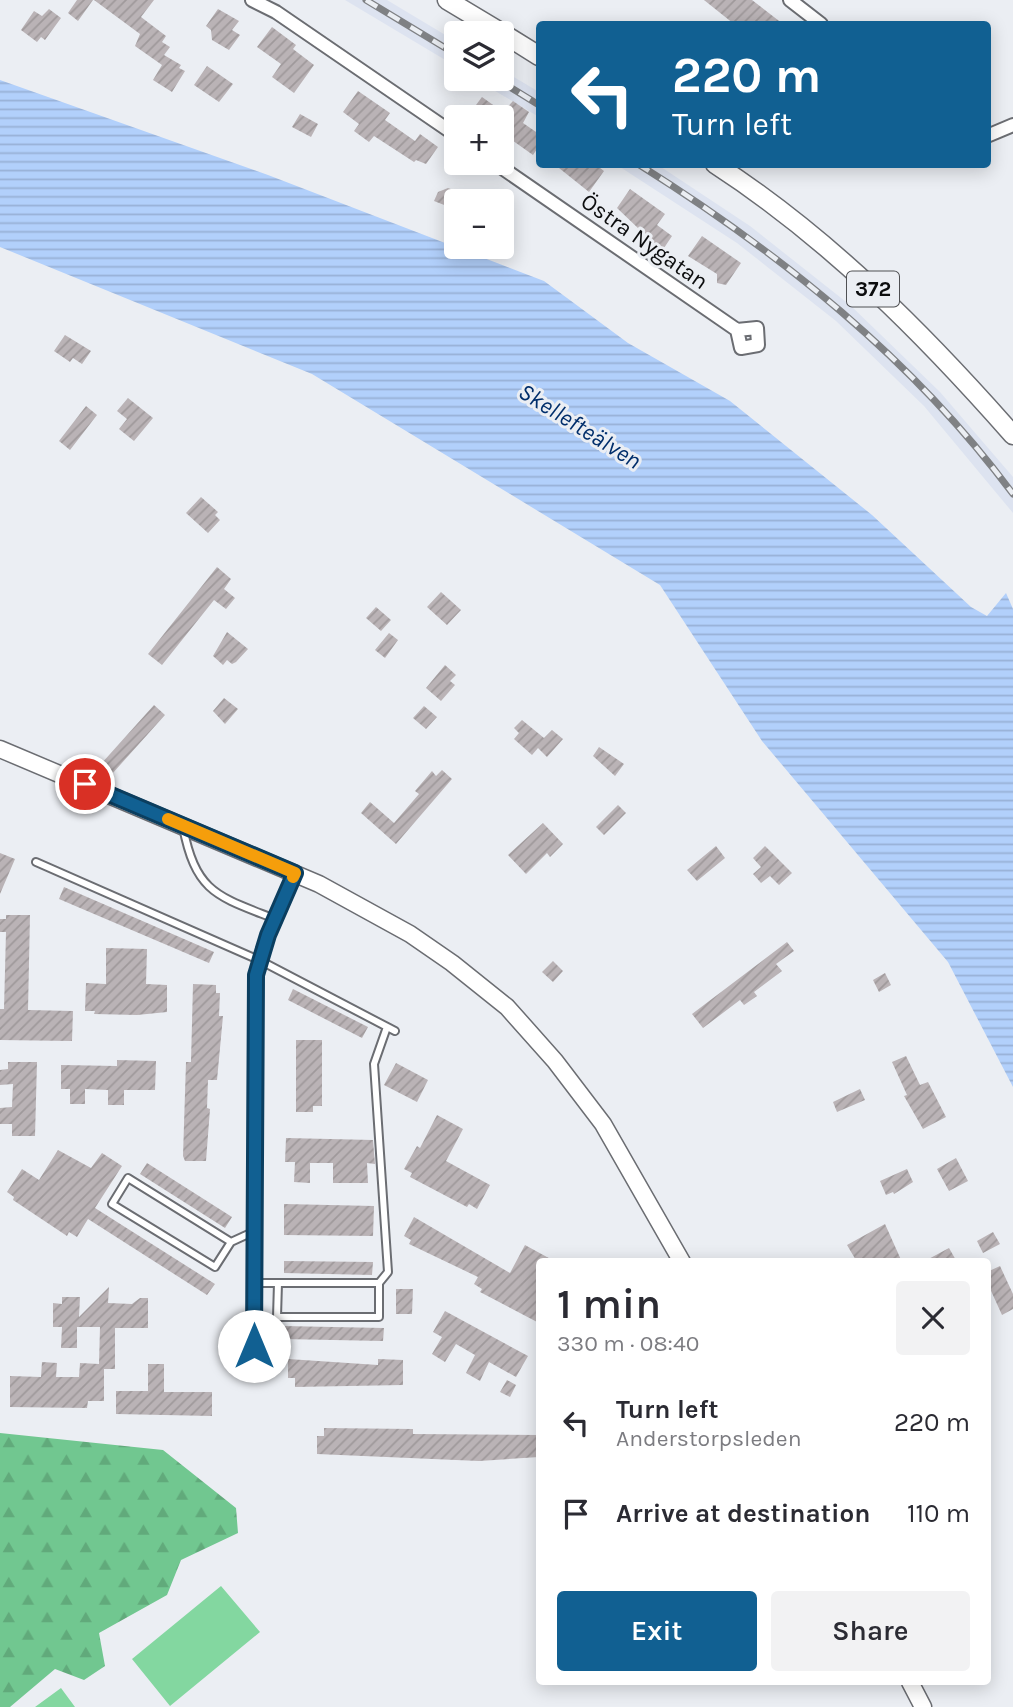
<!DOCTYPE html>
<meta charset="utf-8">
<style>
body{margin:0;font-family:Karla,sans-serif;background:#f2f2f3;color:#2b2b33;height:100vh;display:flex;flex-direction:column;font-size:26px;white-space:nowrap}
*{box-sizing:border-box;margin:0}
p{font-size:23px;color:#7c7c81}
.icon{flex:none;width:38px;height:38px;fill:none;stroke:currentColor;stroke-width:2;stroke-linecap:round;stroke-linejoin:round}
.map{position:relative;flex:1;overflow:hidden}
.sheet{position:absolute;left:536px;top:1258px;width:455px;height:427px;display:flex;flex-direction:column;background:#fff;border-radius:7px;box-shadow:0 4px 18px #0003}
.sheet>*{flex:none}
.guide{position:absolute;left:536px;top:21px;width:455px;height:147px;border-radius:7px;box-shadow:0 4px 18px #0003;background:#116092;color:#fff;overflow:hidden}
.buttons{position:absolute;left:444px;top:21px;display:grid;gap:14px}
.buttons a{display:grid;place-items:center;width:70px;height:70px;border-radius:7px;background:#fff;box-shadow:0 4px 18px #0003;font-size:35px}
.pin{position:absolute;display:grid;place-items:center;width:60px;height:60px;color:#fff;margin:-30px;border:4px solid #fff;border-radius:50%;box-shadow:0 2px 7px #0007}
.me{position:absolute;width:77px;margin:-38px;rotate:0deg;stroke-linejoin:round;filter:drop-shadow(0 0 5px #0008)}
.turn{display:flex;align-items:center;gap:24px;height:147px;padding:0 21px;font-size:32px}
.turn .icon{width:91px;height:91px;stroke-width:2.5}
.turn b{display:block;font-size:49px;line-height:60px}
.round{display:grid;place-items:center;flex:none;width:74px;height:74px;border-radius:7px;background:#f2f2f3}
.headline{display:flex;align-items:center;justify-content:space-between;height:119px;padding:0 21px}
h1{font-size:42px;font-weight:600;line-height:52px}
.primary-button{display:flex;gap:14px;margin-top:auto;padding:14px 21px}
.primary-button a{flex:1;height:80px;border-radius:7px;background:#116092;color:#fff;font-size:28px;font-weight:600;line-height:80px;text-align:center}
.primary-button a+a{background:#f2f2f3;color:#2b2b33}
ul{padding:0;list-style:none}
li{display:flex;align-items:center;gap:21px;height:91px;padding:0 21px}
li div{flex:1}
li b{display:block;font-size:26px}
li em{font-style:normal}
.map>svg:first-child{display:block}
</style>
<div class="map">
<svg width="1013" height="1707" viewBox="0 0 1013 1707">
<defs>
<pattern id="forest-firs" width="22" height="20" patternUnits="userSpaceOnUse" patternTransform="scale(1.75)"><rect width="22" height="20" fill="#71c790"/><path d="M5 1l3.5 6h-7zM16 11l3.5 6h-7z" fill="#61aa7b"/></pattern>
<pattern id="water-rules" width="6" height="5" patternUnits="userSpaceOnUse" patternTransform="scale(1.75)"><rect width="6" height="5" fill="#b2d0fb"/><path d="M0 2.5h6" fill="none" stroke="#98b1d6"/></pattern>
<pattern id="building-hatch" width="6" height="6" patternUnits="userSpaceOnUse" patternTransform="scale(1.75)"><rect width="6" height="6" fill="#bab3b6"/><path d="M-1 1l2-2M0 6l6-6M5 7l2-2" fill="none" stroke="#9f999b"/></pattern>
</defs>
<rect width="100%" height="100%" fill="#ebeef3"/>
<path fill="#dde3f0" d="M345 0H387L457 42V67Z
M502 70 539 92V117L475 79H502Z
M617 165H658L750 226 850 305 940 392 1013 477V513L924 406 836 321 737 243Z"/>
<path fill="#83d7a0" d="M221 1586 260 1632 170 1706 132 1659Z
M61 1688 75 1707H35Z"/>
<path fill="url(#forest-firs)" d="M0 1433 163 1450 236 1508 238 1533 181 1560 167 1595 99 1633 105 1666 84 1680 55 1669 10 1707H0Z"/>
<path fill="url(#water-rules)" d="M0 80 268 175 544 281 628 343 730 401 872 515 971 607 987 616 1006 593 1013 609V1087L948 962 762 741 660 585 312 374 0 247Z"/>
<path fill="url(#building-hatch)" d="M77 0H93L78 21 68 13Z
M94 0H154L141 17 166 36 162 42 170 47 164 55 181 65 179 68 185 71 172 92 153 80 162 65 135 46 140 34Z
M704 0H752L783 24H734Z
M49 9 61 18 45 40 41 37 37 42 21 30 34 11 42 16Z
M218 9 239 21 232 30 240 35 229 50 212 40 211 30 206 26Z
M272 27 296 45 293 49 314 65 294 93 272 77 281 64 257 47Z
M207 66 233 84 219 102 194 85Z
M358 91 390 113 385 120 415 141 420 134 438 147 426 164 416 160 414 162 374 136 369 142 354 131 359 124 343 112Z
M482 97 503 112 513 101 529 112 523 123 539 134V146L533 155 509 138 513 133 502 126V117H467Z
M300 114 318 124 311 137 292 127Z
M554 164H595L604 171 589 192Z
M448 188 480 200V201H457V210L434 201 438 192Z
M630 189 665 214 657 225 672 236 662 251 617 208Z
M702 236 741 263 726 285 717 283V274L688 256Z
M65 335 91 351 82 364 73 358 70 362 54 351Z
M128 398 153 418 134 441 119 429 127 419 117 411Z
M86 406 97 415 70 450 59 441Z
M201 497 218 512 215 515 220 520 208 533 186 513Z
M217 567 231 579 224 589 235 598 226 609 214 600 162 665 148 654Z
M441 592 461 610 447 625 427 607Z
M376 607 391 620 381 631 366 618Z
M227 632 248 649 236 662 232 664 227 660 223 665 213 656Z
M389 633 398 640 385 658 375 650Z
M445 665 456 675 450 681 455 685 441 701 426 688Z
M224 698 238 709 225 724 213 711Z
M154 705 165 715 112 774 101 764Z
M424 706 437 717 426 729 413 718Z
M522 720 544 738 552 730 563 739 547 757 538 748 532 755 514 739 519 733 514 728Z
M599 747 624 764 615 776 593 756Z
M442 770 452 779 396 844 361 813 370 802 394 823 419 794 415 791 432 771 436 776Z
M618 805 626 813 604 835 596 827Z
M543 823 563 844 550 857 547 853 526 874 508 855Z
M716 846 725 858 697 881 687 870Z
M765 846 792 873 779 885 770 876 761 883 753 874 761 867 753 858Z
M0 853 15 859 0 894Z
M64 887 214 952 209 963 59 899Z
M6 915H30L28 1010 73 1011 72 1041 0 1040V1009H4L6 932H0V919H6Z
M787 942 794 951 776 964 782 971 754 992 757 996 744 1005 740 1000 703 1028 692 1014Z
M106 948 147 949 146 984 167 985V1012L137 1015 94 1014 95 1011H85L86 983 106 984Z
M553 961 563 971 553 982 542 972Z
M885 973 891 985 879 992 873 980Z
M193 984 216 985V993H220L219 1016H223L217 1080H208L207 1108 210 1109 206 1161H185L183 1156 186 1062H191Z
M293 989 368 1027 362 1038 288 1000Z
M296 1040H322V1106H313V1112H296Z
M906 1056 920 1085 928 1082 946 1117 923 1129 904 1096 907 1095 892 1062Z
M117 1060 156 1061 155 1090H124V1105H108V1090L85 1089V1104H70V1089H61V1065L117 1066Z
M8 1062H37L35 1136H12V1124H0V1108L12 1107 13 1084 0 1085V1070L8 1069Z
M396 1063 428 1080 417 1102 384 1085Z
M860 1089 865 1100 837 1112 833 1102Z
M437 1115 463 1129 446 1161 490 1185 477 1209 469 1204 467 1207 410 1177 412 1173 404 1169 417 1146 420 1148Z
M286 1138 373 1140 375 1164 367 1163 368 1183H333V1163H310V1183L294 1182 295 1162H285Z
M58 1150 91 1168 102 1153 122 1166 95 1208 215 1284 207 1295 88 1219 77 1237 69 1232 67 1236 13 1200 14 1197 7 1192 22 1169 39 1180Z
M956 1158 968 1181 949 1191 937 1169Z
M147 1163 232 1217 225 1228 140 1174Z
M907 1169 913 1182 894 1194 893 1192 886 1195 880 1181Z
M284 1204 374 1206 373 1236 284 1235Z
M414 1217 510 1273 525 1245 556 1262H539V1323L480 1292 482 1289 474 1284 478 1277 409 1244 411 1240 404 1236Z
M885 1224 902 1262H857L847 1245Z
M993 1232 1000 1244 983 1253 977 1241Z
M949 1248 957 1262H923Z
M284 1261 373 1262 372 1275 284 1273Z
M1000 1266 1013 1294V1309L1002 1315 987 1282V1272Z
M109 1287 108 1303 132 1304 140 1298H148V1328H115V1369H104V1401H88L87 1408 10 1407V1376L41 1377 42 1362 57 1363 56 1377H79L80 1363 99 1364 100 1327H77V1348H61L62 1327H53V1303L62 1304V1297H80L79 1317Z
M396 1289H413L412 1314H396Z
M445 1311 528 1356 516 1377 489 1362 480 1381 466 1373 475 1355 456 1344 445 1362 432 1354 442 1337 433 1332Z
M283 1326 384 1328 383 1341 283 1339Z
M288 1359 378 1365V1359L403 1360V1385L295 1387V1378H288Z
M148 1364H164V1392H212V1416L116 1414V1391H148Z
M507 1380 516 1385 510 1397 500 1392Z
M324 1428 413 1429V1434L539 1435V1457L479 1461 317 1454V1436H324Z"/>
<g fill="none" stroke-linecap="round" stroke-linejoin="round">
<g stroke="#6b6d72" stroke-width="10">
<path id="lane" d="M183 827C196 893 217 896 275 919
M36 862 261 961 395 1031
M231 1242 215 1267 112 1204 128 1178 231 1242 255 1231
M254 1283H379V1317H277L278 1283
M379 1283 388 1272 374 1064 387 1027"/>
</g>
<g stroke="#6b6d72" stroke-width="16">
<path id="street" d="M252 0 276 12 457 136
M790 0 821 24
M987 136 1013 125
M495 163 737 330 757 328 758 345 741 348 737 330
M254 1346 256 975 268 935 295 873"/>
</g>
<g stroke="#6b6d72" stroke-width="19">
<path id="secondary" d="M0 749 319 884 410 934 452 963 507 1007 555 1061 603 1124 682 1262
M910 1682 923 1707"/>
</g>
<g stroke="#6b6d72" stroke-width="21">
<path id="primary" d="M447 0 502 33
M502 33 539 56
M715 164C829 238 924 334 1013 435"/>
</g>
<use href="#lane" stroke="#fff" stroke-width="6"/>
<use href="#street" stroke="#fff" stroke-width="12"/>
<use href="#secondary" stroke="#fff" stroke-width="16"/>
<use href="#primary" stroke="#fff" stroke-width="18"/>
<g stroke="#7f8184" stroke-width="7">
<path id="rail" d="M366 0 457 55
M497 79 539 105
M638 164C780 253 913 359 1013 494"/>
</g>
<use href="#rail" stroke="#ebeef3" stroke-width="4.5" stroke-dasharray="13" stroke-linecap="butt"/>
</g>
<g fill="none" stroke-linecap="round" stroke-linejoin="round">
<g stroke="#0b3e5f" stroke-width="18">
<path id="route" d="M85 784 295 873 268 935 256 975 254 1346"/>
</g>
<use href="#route" stroke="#116092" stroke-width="12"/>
<path stroke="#f59e0b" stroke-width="12" d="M168 819 295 873 293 877"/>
</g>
<g text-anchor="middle" stroke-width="6" stroke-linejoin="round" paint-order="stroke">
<rect fill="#ebeef3" stroke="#4f5053" stroke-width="2" x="847" y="271.5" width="52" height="35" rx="5"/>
<g font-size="21" font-weight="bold" fill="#0c0d0e">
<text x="873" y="296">372</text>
</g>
<g font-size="23" fill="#0c0d0e" stroke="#ebeef3">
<text transform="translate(645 241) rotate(35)" y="8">Östra Nygatan</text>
</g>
<g font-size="24" font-style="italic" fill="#002e6b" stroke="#ebeef3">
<text transform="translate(580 426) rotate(32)" y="8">Skellefteälven</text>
</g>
</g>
</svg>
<div class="buttons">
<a><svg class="icon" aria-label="layers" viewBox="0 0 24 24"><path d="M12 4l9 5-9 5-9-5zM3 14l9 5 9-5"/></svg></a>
<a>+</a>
<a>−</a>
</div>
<div class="pin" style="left:85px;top:784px;background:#d93025"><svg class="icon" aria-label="arrive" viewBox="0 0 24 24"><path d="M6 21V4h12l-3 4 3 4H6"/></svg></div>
<svg class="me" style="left:254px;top:1346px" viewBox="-20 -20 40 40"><circle r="19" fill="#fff"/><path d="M0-13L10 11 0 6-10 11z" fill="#116092"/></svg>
<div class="guide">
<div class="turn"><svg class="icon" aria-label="left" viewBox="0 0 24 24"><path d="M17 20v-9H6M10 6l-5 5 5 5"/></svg><div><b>220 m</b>Turn left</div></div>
</div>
<section class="sheet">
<div class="headline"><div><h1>1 min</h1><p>330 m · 08:40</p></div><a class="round"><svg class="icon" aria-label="close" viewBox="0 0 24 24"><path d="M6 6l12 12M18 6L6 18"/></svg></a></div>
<ul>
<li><svg class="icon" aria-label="left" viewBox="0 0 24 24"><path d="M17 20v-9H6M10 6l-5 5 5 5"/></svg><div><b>Turn left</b><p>Anderstorpsleden</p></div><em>220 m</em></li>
<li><svg class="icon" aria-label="arrive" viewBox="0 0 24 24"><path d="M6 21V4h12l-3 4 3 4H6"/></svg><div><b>Arrive at destination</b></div><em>110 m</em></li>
</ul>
<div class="primary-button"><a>Exit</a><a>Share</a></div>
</section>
</div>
